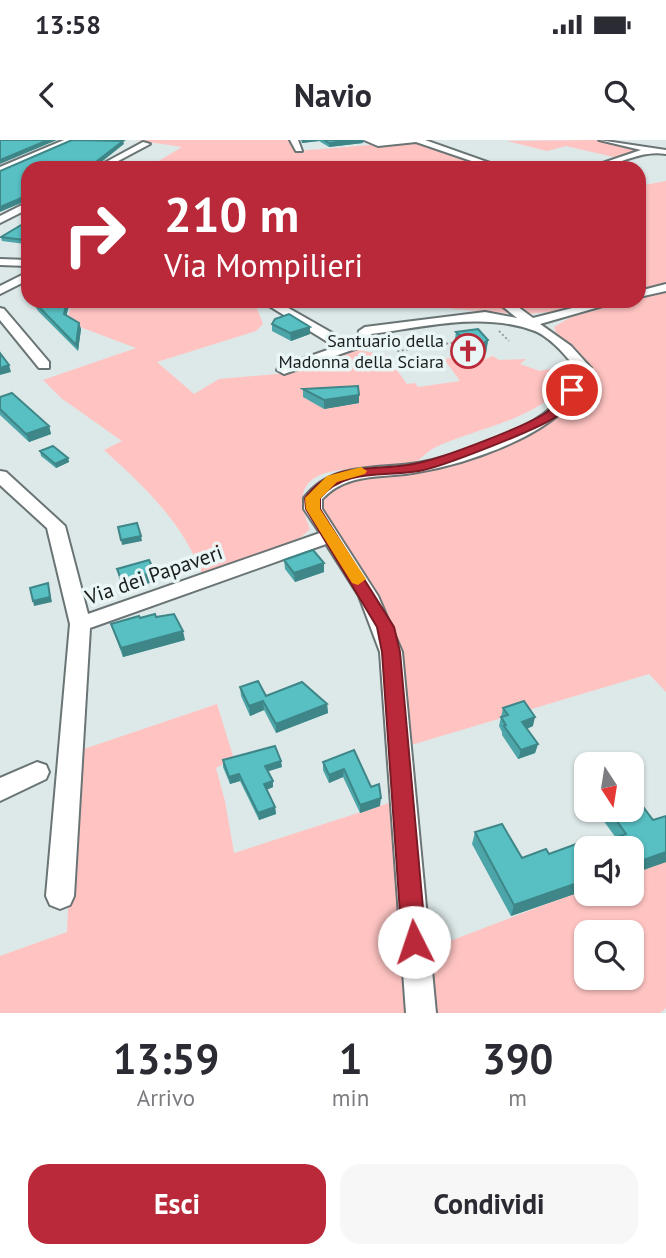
<!DOCTYPE html>
<html lang="it">
<style>
body{margin:0;font-family:"PT Sans",sans-serif;background:#f7f7f7;color:#2b2b33;height:100vh;display:flex;flex-direction:column;font-size:26px;white-space:nowrap}
*{box-sizing:border-box;margin:0}
p{font-size:23px;color:#7c7c81}
.icon{flex:none;width:38px;height:38px;fill:none;stroke:currentColor;stroke-width:2;stroke-linecap:round;stroke-linejoin:round}
.map{position:relative;height:873px;overflow:hidden}
.panel{display:flex;flex-direction:column;background:#fff;flex:1}
.panel>*{flex:none}
.top-card{position:absolute;left:21px;top:21px;width:625px;height:147px;border-radius:21px;box-shadow:0 2px 5px #0004;background:#ba2939;color:#fff;overflow:hidden}
.needle{width:46px;rotate:168deg}
.controls{position:absolute;left:574px;top:612px;display:grid;gap:14px}
.controls a{display:grid;place-items:center;width:70px;height:70px;border-radius:14px;background:#fff;box-shadow:0 2px 5px #0004;font-size:35px}
.pin{position:absolute;display:grid;place-items:center;width:60px;height:60px;color:#fff;margin:-30px;border:4px solid #fff;border-radius:50%;box-shadow:0 2px 7px #0007}
.me{position:absolute;width:77px;margin:-38px;rotate:356deg;stroke-linejoin:round;filter:drop-shadow(0 0 5px #0008)}
.turn{display:flex;align-items:center;gap:24px;height:147px;padding:0 28px;font-size:32px}
.turn .icon{width:91px;height:91px;stroke-width:2.5}
.turn b{display:block;font-size:49px;line-height:60px}
.eta{display:flex;justify-content:space-evenly;align-items:center;height:119px;text-align:center}
.eta b{font-size:42px;font-weight:700;line-height:49px}
.cta{display:flex;gap:14px;margin-top:auto;padding:14px 28px}
.cta a{flex:1;height:80px;border-radius:21px;background:#ba2939;color:#fff;font-size:28px;font-weight:700;line-height:80px;text-align:center}
.cta a+a{background:#f7f7f7;color:#2b2b33}
.status{display:flex;justify-content:space-between;align-items:center;height:49px;padding:0 35px;background:#fff;direction:ltr}
.status svg{height:19px;fill:currentColor}
header{display:flex;justify-content:space-between;align-items:center;height:91px;padding:0 28px;background:#fff;font-size:32px;font-weight:700}
.map>svg:first-child{display:block}
</style>
<div class="status"><b>13:58</b><svg viewBox="0 0 49 12"><path d="M0 12V9h3v3zM5 12V6h3v6zM10 12V3h3v9zM15 12V0h3v12zM26 1h20v11H26zM47 4h2v5h-2z"/></svg></div>
<header><svg class="icon" aria-label="back" viewBox="0 0 24 24"><path d="M15 5l-7 7 7 7"/></svg>Navio<svg class="icon" aria-label="search" viewBox="0 0 24 24"><circle cx="10" cy="10" r="6"/><path d="M15 15l6 6"/></svg></header>
<div class="map">
<svg width="666" height="873" viewBox="0 0 666 873">
<rect width="100%" height="100%" fill="#dde8e8"/>
<path fill="#ffc4c2" fill-rule="evenodd" d="M136 0H290L297 11 418 1 496 28H147L182 7Z
M596 0 642 10 618 18 566 6 547 11 507 1Z
M666 41V143L639 150V46Z
M666 151V552L649 534 408 606 400 526 322 370V358L342 339 438 327 552 280C569 267 586 248 588 226L557 196 554 187 571 177Z
M73 161H254L263 184 256 191 157 222 194 254 219 239 288 233 358 210 386 215 407 244 415 243 418 247 460 241 444 219 463 216 476 223 493 216 499 220 526 219 520 224 540 231 576 223C555 279 481 285 434 308 426 312 421 320 412 324 377 337 275 308 310 389 291 409 269 409 244 419L241 425 203 436C183 383 146 348 104 310L122 301 61 258 43 240 136 208 72 184 68 176Z
M423 161H498L516 174 453 169Z
M506 161H599L559 171 527 174Z
M217 564 234 619 216 628 225 661 234 713 392 662 406 873H0V816L67 792 75 612Z
M666 720V868L660 873H433L424 811 586 749V754H632V733ZM586 793H632V838H586Z"/>
<g fill="none" stroke-linecap="round" stroke-linejoin="round">
<g stroke="#6a7474" stroke-width="4">
<path id="minor" d="M64 0H75L0 33V27Z
M290 0H298L302 11H296Z
M364 0H425L504 28H492L416 2 378 6Z
M599 0 666 10V14C639 9 615 28 588 28L641 10Z
M143 2 150 4 105 28H95Z
M28 62V69L0 83V76Z
M0 119 28 120V126L0 125Z
M28 132V140L0 154V146Z
M666 144V151L639 157V151Z
M261 161H276L348 202 358 199 359 191 365 187 485 172 517 178 496 161H510L533 178 600 161H620L540 184 571 206 591 228C591 238 582 248 576 256 547 297 466 324 418 332 383 339 349 331 322 359V369L378 456 402 512 436 873H406L380 512 359 456 326 404 90 488 74 756 70 765 60 769 50 765 46 756 70 484 47 388 0 345V331L6 332 65 386 88 474 320 393 304 369V358C332 321 378 330 418 323 454 316 524 293 551 268 561 258 569 245 577 234V229C566 216 549 195 532 190 481 172 424 187 371 194L369 204 284 234 277 230 279 227 336 207Z
M0 168 4 169 49 222V228H39L0 180Z
M37 622 46 625 49 632 46 639 0 661V638Z"/>
</g>
<path stroke="#929a9a" stroke-width="2" stroke-dasharray="2 2.5" stroke-linecap="butt" d="M499 191 509 201
M417 196 427 207
M389 200 398 211 457 202"/>
<use href="#minor" fill="#fff" fill-rule="evenodd"/>
</g>
<path fill="#4ca5a8" d="M301 0H364L363 3 329 7 319 1 302 3Z
M28 81V102L25 104 2 101 1 97Z
M34 162 69 166 66 176 79 183 81 189 78 211 39 172 36 168Z
M272 184 310 194 291 201 272 191Z
M456 192 488 200 486 213 478 219H470L454 205Z
M303 249 359 255V263L324 269 303 257Z
M0 257 49 286 51 294 29 302 0 275Z
M40 311 68 318 69 322 56 328 41 316Z
M284 420 324 423V432L295 442 285 429Z
M117 429 155 432 157 441 124 450 119 438Z
M156 477 185 500 123 517 114 493 111 484 140 478Z
M240 547 266 556 327 564 328 573 276 593 264 570 250 576 241 556Z
M503 568 533 586 527 589 538 604 535 613 518 619 502 595V592L499 586Z
M354 610 380 666 360 673 343 637 329 643 323 630V622Z
M223 620 282 627 268 631 273 647 266 650 275 667 276 674 259 680 240 641 230 644 223 627Z
M599 670H632L653 680 666 676V722L511 776 472 704 475 692 522 718 549 714 594 705 616 698 598 673Z"/>
<path fill="#3e8688" d="M48 0H57L0 24V20Z
M302 0H319V1L302 3Z
M353 0H363V3L329 7V3Z
M123 1 124 4 94 28H88Z
M28 55V60L0 72V67Z
M67 161 69 166 65 180 64 174Z
M79 183 81 189 78 211 76 205Z
M310 187V194L291 201 290 193Z
M488 200 486 213 478 219 480 206Z
M9 225 11 232 0 235V228Z
M359 255V263L324 269V260Z
M49 286 51 294 29 302 26 294Z
M68 318 69 322 56 328 55 324Z
M141 396 142 401 122 405 121 400Z
M324 423V432L295 442 294 433Z
M155 432 157 441 124 450 122 441Z
M49 448 52 462 34 466 33 461Z
M183 491 185 500 123 517 121 508Z
M263 561 264 570 250 576 249 566Z
M327 564 328 573 276 593V584Z
M535 577 533 586 520 591 522 582Z
M538 604 535 613 518 619 521 610Z
M281 621 282 627 266 632 265 626Z
M344 629 343 637 329 643V635Z
M239 634 240 641 230 644 229 637Z
M273 641V647L264 651V644Z
M381 658 380 666 360 673V665Z
M275 667 276 674 259 680 258 673Z
M666 712V722L632 734V724Z
M586 740V750L511 776 514 765Z"/>
<path fill="#58c0c3" stroke="#3e8688" stroke-width="2" d="M0 0H48L0 20Z
M72 0 123 1 88 28H28V62V55L0 67V31Z
M324 0H353L329 3Z
M117 25 142 27 140 28H110Z
M28 81V98L24 100 1 97Z
M35 161H41L45 163 67 161 64 174 79 183 76 205 37 165Z
M289 174 310 187 290 193 272 184 275 179Z
M478 189 488 200 480 206H471L456 192Z
M0 213 9 225 0 228Z
M358 246 359 255 324 260 303 249Z
M12 253 49 286 26 294 0 269V257Z
M53 306 68 318 55 324 40 311Z
M137 383 141 396 121 400 118 387Z
M313 410 324 423 294 433 284 420Z
M149 420 155 432 122 441 117 429Z
M48 443 50 457 33 461 30 448Z
M155 474 156 477 174 474 183 491 121 508 111 484 139 476 140 478Z
M258 541 266 556 302 542 327 564 276 584 263 561 249 566 240 547Z
M524 561 535 577 522 582 538 604 521 610 504 586 506 585 501 577 508 575 503 568Z
M275 606 281 621 265 626 273 641 264 644 275 667 258 673 239 634 229 637 223 620Z
M354 610 371 647 379 644 381 658 360 665 344 629 329 635 323 622Z
M632 652 653 680 666 676V712L632 724V709H586V740L514 765 475 692 502 684 522 718 546 709 549 714 590 699 594 705 626 694 609 670H632Z"/>
<path fill="#ba2939" stroke="#791b25" stroke-width="2" d="M568 247 578 250C572 258 566 268 558 275 545 287 439 328 419 331 384 337 344 328 320 358V369L394 487 400 512 426 802 422 810 414 814 405 810 402 802 382 512 377 487 306 369 305 358C334 318 376 333 418 323 443 318 527 286 547 272 555 266 562 255 568 247Z"/>
<path fill="#f59e0b" d="M361 327 367 331 365 334 337 342 320 359V369L366 439 358 445 352 443 306 369 305 358 327 336Z"/>
<defs>
<g id="church-ring" transform="scale(1.75)"><circle r="9.5" fill="#eaf5f6" stroke="#ba2939" stroke-width="1.5"/><path d="M-1.2-6h2.4v3.5h3.3v2.4h-3.3V6h-2.4V-.1h-3.3v-2.4h3.3Z" fill="#ba2939"/></g>
</defs>
<g fill-rule="evenodd">
<use href="#church-ring" x="468" y="211"/>
</g>
<g text-anchor="middle" stroke-width="7" stroke-linejoin="round" paint-order="stroke">
<g font-size="18" fill="#1b1f1f" stroke="#eaf5f6" text-anchor="end">
<text x="444" y="207">Santuario della<tspan x="444" dy="21">Madonna della Sciara</tspan></text>
</g>
<g font-size="21" fill="#1b1f1f" stroke="#eaf5f6">
<text transform="translate(154 435) rotate(-19)" y="7">Via dei Papaveri</text>
</g>
</g>
</svg>
<div class="controls">
<a><svg class="needle" viewBox="-14 -14 28 28"><path d="M0-13l5 13h-10z" fill="#e53935"/><path d="M0 13l5-13h-10z" fill="#7c7c81"/></svg></a>
<a><svg class="icon" aria-label="sound" viewBox="0 0 24 24"><path d="M4 9h4l5-4v14l-5-4H4zM17 9q2 3 0 6"/></svg></a>
<a><svg class="icon" aria-label="search" viewBox="0 0 24 24"><circle cx="10" cy="10" r="6"/><path d="M15 15l6 6"/></svg></a>
</div>
<div class="pin" style="left:572px;top:250px;background:#d93025"><svg class="icon" aria-label="arrive" viewBox="0 0 24 24"><path d="M6 21V4h12l-3 4 3 4H6"/></svg></div>
<svg class="me" style="left:414px;top:802px" viewBox="-20 -20 40 40"><circle r="19" fill="#fff"/><path d="M0-13L10 11 0 6-10 11z" fill="#ba2939"/></svg>
<div class="top-card">
<div class="turn"><svg class="icon" aria-label="right" viewBox="0 0 24 24"><path d="M7 20v-9h11M14 6l5 5-5 5"/></svg><div><b>210 m</b>Via Mompilieri</div></div>
</div>
</div>
<section class="panel">
<div class="eta">
<div><b>13:59</b><p>Arrivo</p></div>
<div><b>1</b><p>min</p></div>
<div><b>390</b><p>m</p></div>
</div>
<div class="cta"><a>Esci</a><a>Condividi</a></div>
</section>
